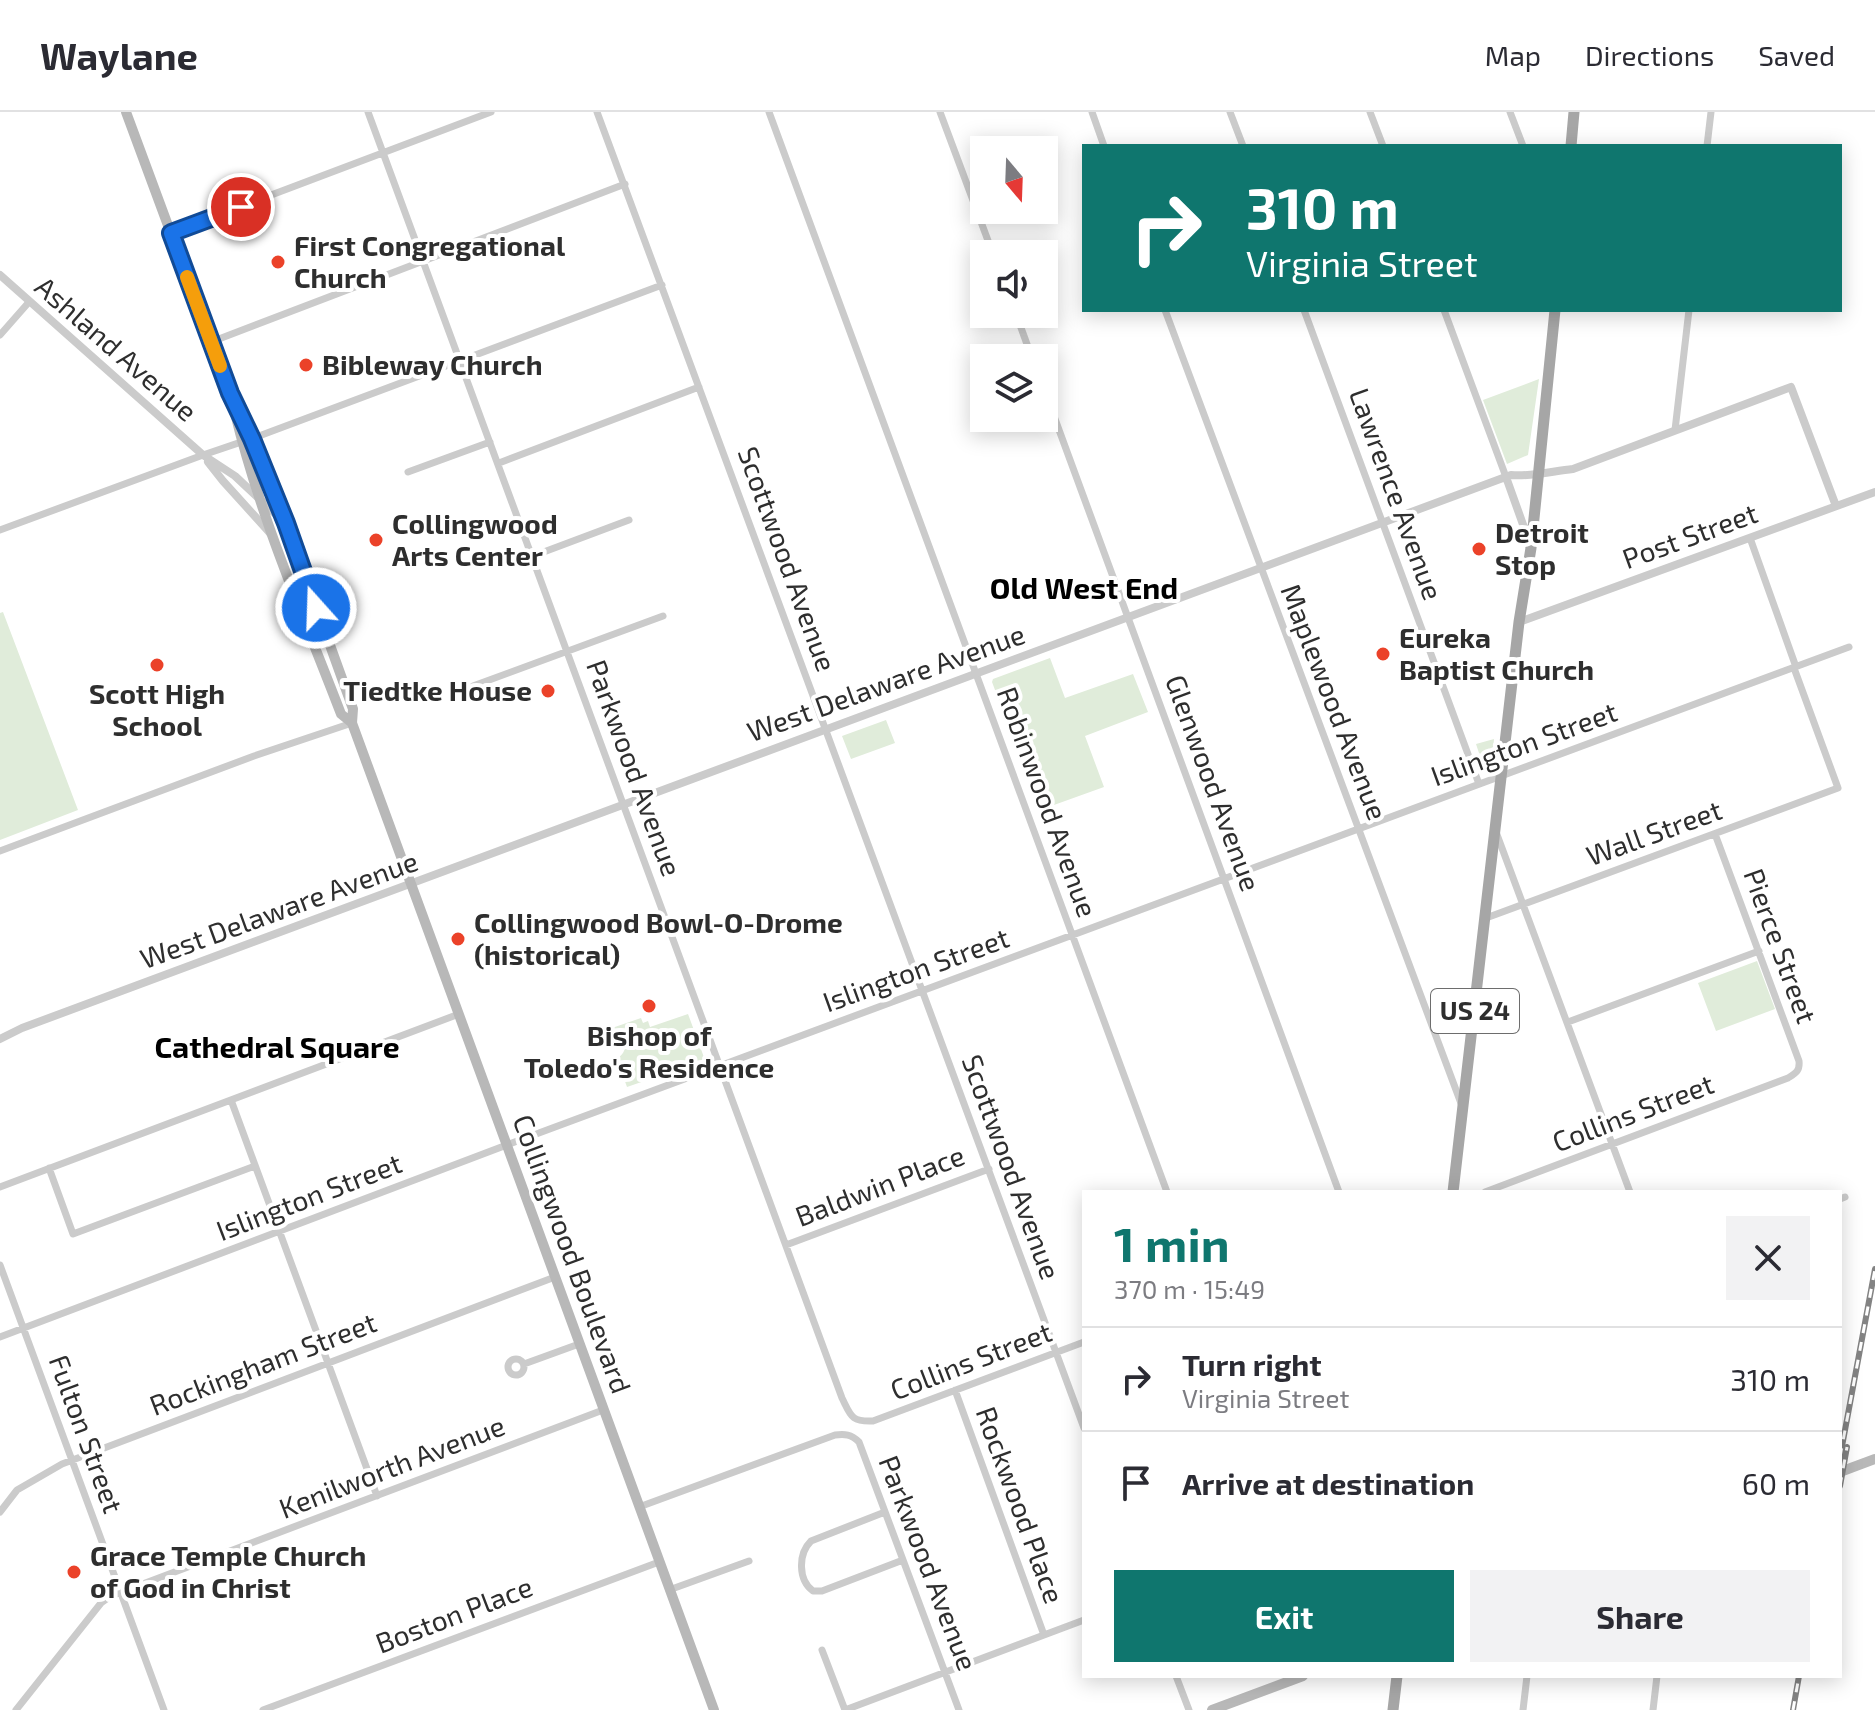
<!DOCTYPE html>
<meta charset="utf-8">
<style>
body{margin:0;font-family:"Exo 2",sans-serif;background:#f2f2f3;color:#2b2b33;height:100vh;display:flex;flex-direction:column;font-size:30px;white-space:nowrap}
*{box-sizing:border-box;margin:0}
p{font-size:26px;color:#7c7c81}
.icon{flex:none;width:44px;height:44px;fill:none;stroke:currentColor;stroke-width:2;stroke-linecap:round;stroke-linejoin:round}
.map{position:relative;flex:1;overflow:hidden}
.side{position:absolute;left:1082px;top:1078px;width:760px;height:488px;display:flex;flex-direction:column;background:#fff;border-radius:0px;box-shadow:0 4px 20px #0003}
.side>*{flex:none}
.guide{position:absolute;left:1082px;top:32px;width:760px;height:168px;border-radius:0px;box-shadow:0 4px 20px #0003;background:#0f766e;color:#fff;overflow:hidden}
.needle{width:52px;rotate:161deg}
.tools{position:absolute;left:970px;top:24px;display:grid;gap:16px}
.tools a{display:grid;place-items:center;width:88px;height:88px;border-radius:0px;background:#fff;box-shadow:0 4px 20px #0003;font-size:40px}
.pin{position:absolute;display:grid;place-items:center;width:68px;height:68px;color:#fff;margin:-34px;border:4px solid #fff;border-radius:50%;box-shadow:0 2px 8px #0007}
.me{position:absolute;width:88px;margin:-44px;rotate:340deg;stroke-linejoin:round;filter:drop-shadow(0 0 6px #0008)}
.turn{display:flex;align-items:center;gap:28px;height:168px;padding:0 32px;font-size:36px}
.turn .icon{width:104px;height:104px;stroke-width:2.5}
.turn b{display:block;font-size:56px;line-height:68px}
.round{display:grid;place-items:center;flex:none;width:84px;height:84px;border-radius:0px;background:#f2f2f3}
.headline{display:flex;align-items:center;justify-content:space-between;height:136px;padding:0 32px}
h1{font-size:48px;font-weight:700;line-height:60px;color:#0f766e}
.primary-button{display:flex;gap:16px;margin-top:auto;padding:16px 32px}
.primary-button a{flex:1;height:92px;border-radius:0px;background:#0f766e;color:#fff;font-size:32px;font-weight:700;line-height:92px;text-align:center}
.primary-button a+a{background:#f2f2f3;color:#2b2b33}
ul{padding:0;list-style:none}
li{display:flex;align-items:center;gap:24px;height:104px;padding:0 32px;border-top:2px solid #e1e1e2}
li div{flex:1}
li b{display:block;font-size:30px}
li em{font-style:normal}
header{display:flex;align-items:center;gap:48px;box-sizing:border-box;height:112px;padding:0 40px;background:#fff;border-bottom:2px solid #e1e1e2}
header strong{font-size:38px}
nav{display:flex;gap:44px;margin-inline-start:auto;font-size:28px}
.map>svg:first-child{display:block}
</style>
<header>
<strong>Waylane</strong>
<nav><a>Map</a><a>Directions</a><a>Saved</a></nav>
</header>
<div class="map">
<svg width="1875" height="1598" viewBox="0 0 1875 1598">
<rect width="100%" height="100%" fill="#fff"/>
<path fill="#e0ecda" d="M1539 267 1528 343 1507 352 1483 288Z
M3 500 78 698 0 728V501Z
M1050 546 1065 586 1133 562 1148 600 1085 624 1104 675 1040 698 992 570 993 567Z
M886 608 895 631 851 647 842 624Z
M1494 627 1492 650 1483 653 1476 632Z
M1757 849 1775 897 1716 919 1698 871Z
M688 902 705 948 627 975 617 947C632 936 624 923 609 917L641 906 643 911 648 909 650 915Z"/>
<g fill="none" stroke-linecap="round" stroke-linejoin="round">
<path stroke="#cbcbcb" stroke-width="7" d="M368 0 842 1286C851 1304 851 1310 873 1309L1084 1230
M597 0 1084 1316
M769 0 1167 1080
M940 0 993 142
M1092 0 1104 34
M1230 0 1243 34
M1370 0 1383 34
M1510 0 1523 34
M1707 34 1711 0
M171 121 491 0
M1165 198 1462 994
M1304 198 1479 672
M1444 198 1506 365
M1016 202 1032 246
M0 223 29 190
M211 230 625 72
M1044 277 1339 1080
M1675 318 1689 198
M499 351 699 275
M408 360 490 330
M0 418 203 343 259 324 662 173
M1750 426 1796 555
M533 444 629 408
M473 574 663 504
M1496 720 1630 1080
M0 739 254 644 352 611
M1486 806 1838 676 1794 556
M1568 910 1759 839
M231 988 377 1384
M49 1056 73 1122 255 1054
M0 1075 459 902
M1485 1080 1788 966C1796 961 1800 959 1799 949L1715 722
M1840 1087 1845 1085
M786 1133 989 1057
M0 1153 164 1598
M0 1225 520 1028 1849 535
M508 1255a8 8 0 1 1 16 0a8 8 0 1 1-16 0Z
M524 1252 579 1232
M955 1278 1044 1523
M639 1395 835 1323C845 1322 851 1322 859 1330L959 1598
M0 1400 17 1378 62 1352 555 1165
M885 1400 811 1429C798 1442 798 1468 813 1479H822L903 1448
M669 1478 749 1449
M822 1538 845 1598
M1176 1564 1189 1598
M16 1598 101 1491 111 1484 603 1298
M263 1598 659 1450
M845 1598 1084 1508
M1523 1598 1527 1564
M1653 1598 1657 1564"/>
<path stroke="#cbcbcb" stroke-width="8" d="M0 163 203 343 235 364 283 409
M208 350 223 369 270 421
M1506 365 1530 432
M1519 510 1875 380
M0 927 22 916 1511 363C1532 365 1553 359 1573 357L1791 275 1836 394"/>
<path stroke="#b8b8b8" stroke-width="10" d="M126 0 230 281 252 327 286 411 353 597 352 611 714 1598
M235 301C260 405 303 503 341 602L352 611
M1840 1360 1875 1347
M1212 1598 1303 1564"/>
<path stroke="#a6a6a6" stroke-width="11" d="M1571 34 1574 0
M1453 1080 1519 510 1531 436 1555 198
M1393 1598 1397 1564"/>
<g stroke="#838383" stroke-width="6">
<path id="rail" d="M1840 1345 1875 1157
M1840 1374 1847 1335
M1793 1598 1799 1564"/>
</g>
<use href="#rail" stroke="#fff" stroke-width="3" stroke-dasharray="9" stroke-linecap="butt"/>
</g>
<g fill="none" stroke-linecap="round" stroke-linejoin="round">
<g stroke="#114b97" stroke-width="20">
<path id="route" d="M241 95 171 121 230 281 252 327 286 411 316 496"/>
</g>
<use href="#route" stroke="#1a73e8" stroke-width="14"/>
<path stroke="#f59e0b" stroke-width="14" d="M187 165 220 254"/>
</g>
<g fill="#eb4229" stroke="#fff" stroke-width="3">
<circle cx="278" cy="150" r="8"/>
<circle cx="306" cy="253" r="8"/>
<circle cx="376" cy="428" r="8"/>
<circle cx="1479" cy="437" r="8"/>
<circle cx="1383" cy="542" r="8"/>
<circle cx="157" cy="553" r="8"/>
<circle cx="548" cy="579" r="8"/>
<circle cx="458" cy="827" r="8"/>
<circle cx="649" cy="894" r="8"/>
<circle cx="74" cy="1460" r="8"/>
</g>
<g text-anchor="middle" stroke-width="8" stroke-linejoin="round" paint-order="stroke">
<rect fill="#fff" stroke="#6d6d6d" stroke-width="2" x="1431" y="877" width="88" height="44" rx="6"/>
<g font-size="26" font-weight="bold" fill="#2e2e2e">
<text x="1475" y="908">US 24</text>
</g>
<g font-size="28" font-weight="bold" fill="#2e2e2e" stroke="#fff" text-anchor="start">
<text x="294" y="144">First Congregational<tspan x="294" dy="32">Church</tspan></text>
<text x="322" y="263">Bibleway Church</text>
<text x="392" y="422">Collingwood<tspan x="392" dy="32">Arts Center</tspan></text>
<text x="1495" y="431">Detroit<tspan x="1495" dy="32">Stop</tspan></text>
<text x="1399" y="536">Eureka<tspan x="1399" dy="32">Baptist Church</tspan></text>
<text x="532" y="589" text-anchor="end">Tiedtke House</text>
<text x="157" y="592" text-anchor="middle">Scott High<tspan x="157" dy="32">School</tspan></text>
<text x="474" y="821">Collingwood Bowl-O-Drome<tspan x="474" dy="32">(historical)</tspan></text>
<text x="649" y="934" text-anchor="middle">Bishop of<tspan x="649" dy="32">Toledo's Residence</tspan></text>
<text x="90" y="1454">Grace Temple Church<tspan x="90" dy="32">of God in Christ</tspan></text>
</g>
<g font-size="28" fill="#2e2e2e" stroke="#fff">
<text transform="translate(116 237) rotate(41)" y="10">Ashland Avenue</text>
<text transform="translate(1396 382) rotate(70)" y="10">Lawrence Avenue</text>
<text transform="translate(1690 424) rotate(-20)" y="10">Post Street</text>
<text transform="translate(787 447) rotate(70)" y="10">Scottwood Avenue</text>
<text transform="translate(886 571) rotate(-20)" y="10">West Delaware Avenue</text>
<text transform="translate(1334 590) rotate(69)" y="10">Maplewood Avenue</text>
<text transform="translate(1524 632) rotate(-20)" y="10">Islington Street</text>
<text transform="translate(634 656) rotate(70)" y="10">Parkwood Avenue</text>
<text transform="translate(1213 671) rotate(70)" y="10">Glenwood Avenue</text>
<text transform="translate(1047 690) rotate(70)" y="10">Robinwood Avenue</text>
<text transform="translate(1654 721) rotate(-20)" y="10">Wall Street</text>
<text transform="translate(279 798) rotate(-20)" y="10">West Delaware Avenue</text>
<text transform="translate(1780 834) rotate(70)" y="10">Pierce Street</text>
<text transform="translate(916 858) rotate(-20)" y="10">Islington Street</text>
<text transform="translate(1633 1001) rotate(-21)" y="10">Collins Street</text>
<text transform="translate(1011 1055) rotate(70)" y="10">Scottwood Avenue</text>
<text transform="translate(880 1074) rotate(-21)" y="10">Baldwin Place</text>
<text transform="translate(309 1085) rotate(-21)" y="10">Islington Street</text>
<text transform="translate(572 1142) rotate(70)" y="10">Collingwood Boulevard</text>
<text transform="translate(971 1249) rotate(-21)" y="10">Collins Street</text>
<text transform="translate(263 1252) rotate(-21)" y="10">Rockingham Street</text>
<text transform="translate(86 1322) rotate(70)" y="10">Fulton Street</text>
<text transform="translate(392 1355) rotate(-21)" y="10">Kenilworth Avenue</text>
<text transform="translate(1020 1393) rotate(70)" y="10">Rockwood Place</text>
<text transform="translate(928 1451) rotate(69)" y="10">Parkwood Avenue</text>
<text transform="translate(454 1503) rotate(-21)" y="10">Boston Place</text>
</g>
<g font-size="30" font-weight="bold" fill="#000" stroke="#fff">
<text x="1084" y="487">Old West End</text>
<text x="277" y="946">Cathedral Square</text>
</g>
</g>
</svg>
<div class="tools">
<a><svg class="needle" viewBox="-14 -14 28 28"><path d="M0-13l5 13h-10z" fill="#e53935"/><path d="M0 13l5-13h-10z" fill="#7c7c81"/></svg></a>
<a><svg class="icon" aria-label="sound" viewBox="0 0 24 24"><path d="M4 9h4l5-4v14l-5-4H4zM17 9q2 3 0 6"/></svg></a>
<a><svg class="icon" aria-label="layers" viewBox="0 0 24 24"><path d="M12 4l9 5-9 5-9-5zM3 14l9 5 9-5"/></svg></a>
</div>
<div class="pin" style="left:241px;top:95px;background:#d93025"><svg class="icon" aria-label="arrive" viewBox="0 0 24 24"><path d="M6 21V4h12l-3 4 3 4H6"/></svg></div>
<svg class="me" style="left:316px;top:496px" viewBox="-20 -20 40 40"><circle r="17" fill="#1a73e8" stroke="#fff" stroke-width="3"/><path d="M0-11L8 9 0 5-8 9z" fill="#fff"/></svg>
<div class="guide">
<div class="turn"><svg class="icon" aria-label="right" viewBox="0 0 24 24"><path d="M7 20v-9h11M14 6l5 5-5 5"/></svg><div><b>310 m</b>Virginia Street</div></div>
</div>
<section class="side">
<div class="headline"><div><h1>1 min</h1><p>370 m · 15:49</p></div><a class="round"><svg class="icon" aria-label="close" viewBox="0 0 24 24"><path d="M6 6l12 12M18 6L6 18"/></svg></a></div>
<ul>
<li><svg class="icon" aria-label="right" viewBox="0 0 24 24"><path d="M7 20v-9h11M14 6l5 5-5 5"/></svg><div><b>Turn right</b><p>Virginia Street</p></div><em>310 m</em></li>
<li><svg class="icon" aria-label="arrive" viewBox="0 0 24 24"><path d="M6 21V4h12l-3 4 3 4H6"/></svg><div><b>Arrive at destination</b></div><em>60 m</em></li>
</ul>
<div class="primary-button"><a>Exit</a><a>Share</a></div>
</section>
</div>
